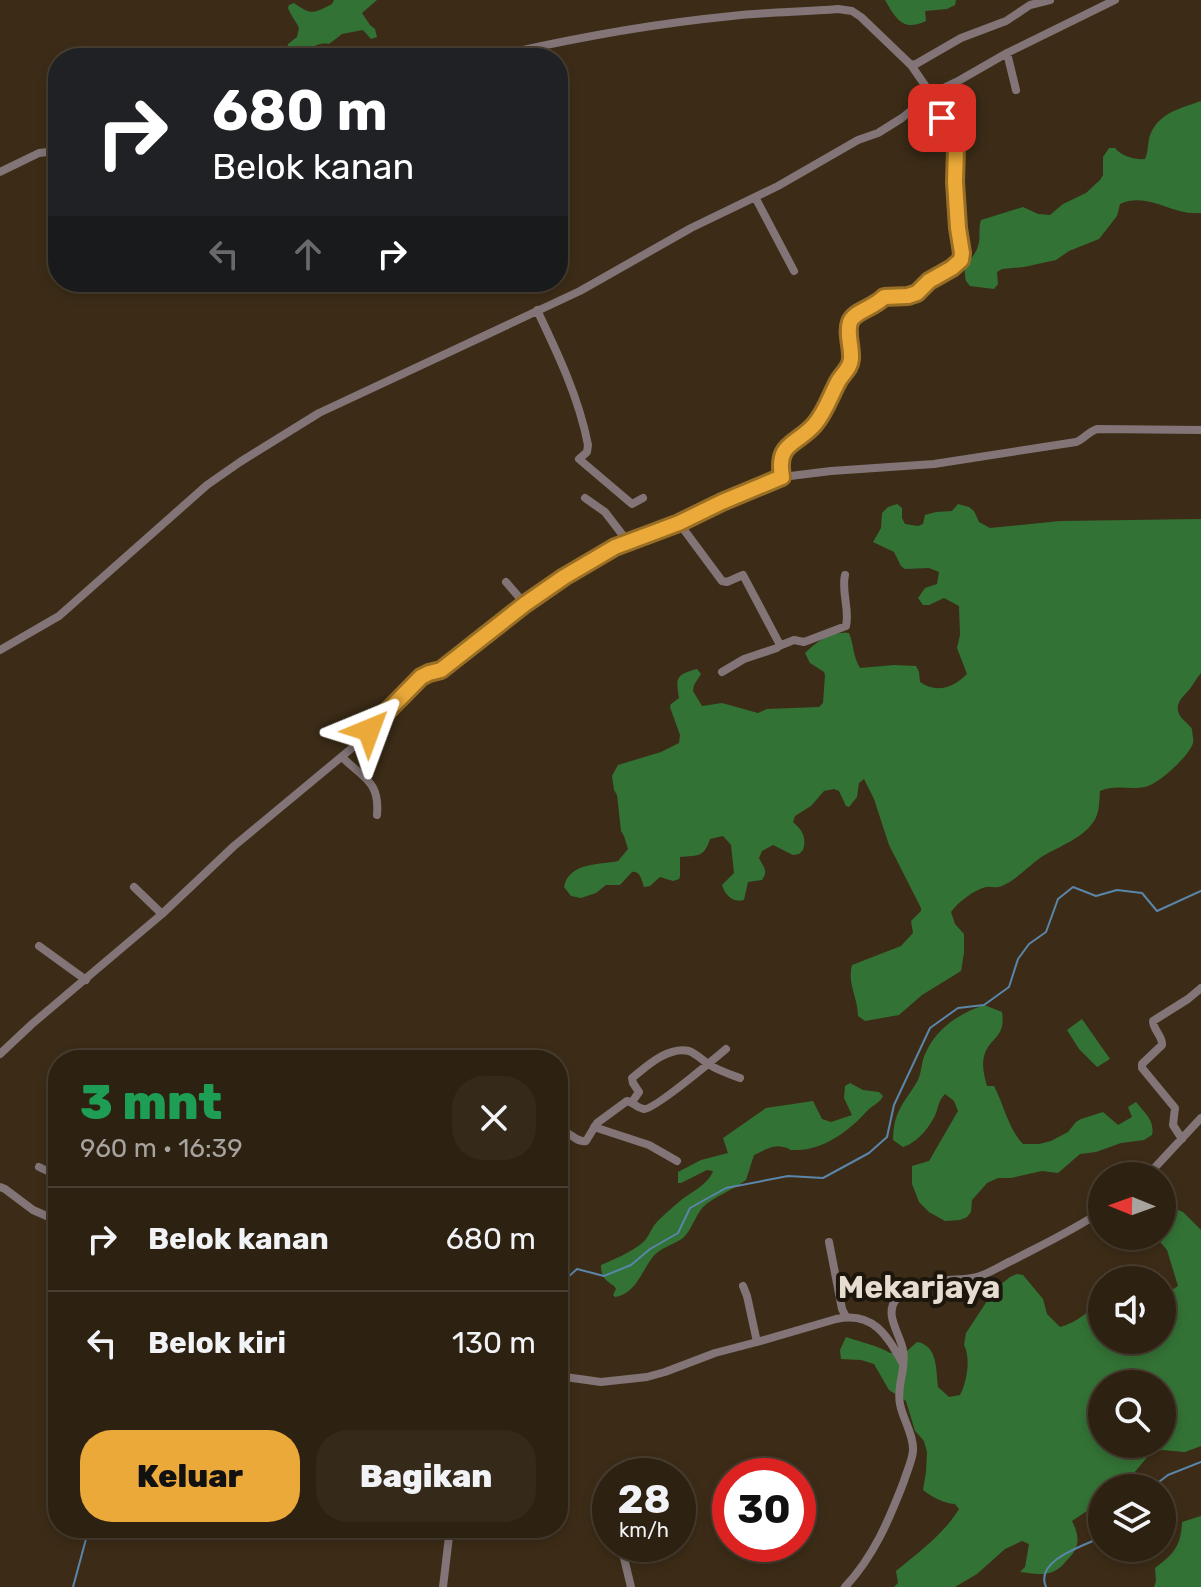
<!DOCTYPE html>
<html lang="id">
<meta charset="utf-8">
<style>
body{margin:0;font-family:Rubik,sans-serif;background:#35291a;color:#f1f3f6;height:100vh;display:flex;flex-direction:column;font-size:30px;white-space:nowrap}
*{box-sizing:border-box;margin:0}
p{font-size:26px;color:#a7a39f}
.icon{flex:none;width:44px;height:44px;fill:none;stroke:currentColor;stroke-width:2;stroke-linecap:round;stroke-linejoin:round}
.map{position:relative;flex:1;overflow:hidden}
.drawer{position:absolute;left:48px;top:1050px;width:520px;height:488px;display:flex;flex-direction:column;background:#2d2111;border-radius:32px;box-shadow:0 4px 12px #0003,0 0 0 2px #483e31}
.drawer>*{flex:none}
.banner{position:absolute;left:48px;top:48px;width:520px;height:244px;border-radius:32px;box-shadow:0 4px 12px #0003,0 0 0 2px #483e31;background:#202124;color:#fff;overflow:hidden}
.needle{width:52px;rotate:271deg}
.fabs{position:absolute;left:1088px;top:1162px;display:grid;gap:16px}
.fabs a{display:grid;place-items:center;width:88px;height:88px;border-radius:50%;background:#2d2111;box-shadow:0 4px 12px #0003,0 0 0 2px #483e31;font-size:40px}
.speed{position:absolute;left:592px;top:1458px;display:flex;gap:16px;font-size:40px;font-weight:700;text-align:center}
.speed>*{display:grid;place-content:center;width:104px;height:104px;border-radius:50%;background:#2d2111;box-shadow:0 4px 12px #0003,0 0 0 2px #483e31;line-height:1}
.speed small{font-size:20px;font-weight:400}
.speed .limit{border:12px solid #d22;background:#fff;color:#111}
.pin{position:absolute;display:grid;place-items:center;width:68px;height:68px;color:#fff;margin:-34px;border-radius:16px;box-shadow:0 4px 12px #0006}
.me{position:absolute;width:88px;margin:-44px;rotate:44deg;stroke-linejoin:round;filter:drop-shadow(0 0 6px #0008)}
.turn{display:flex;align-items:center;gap:28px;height:168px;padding:0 32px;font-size:36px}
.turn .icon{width:104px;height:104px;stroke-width:2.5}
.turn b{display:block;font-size:56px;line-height:68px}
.lanes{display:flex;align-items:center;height:76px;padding:0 32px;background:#0003;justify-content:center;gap:40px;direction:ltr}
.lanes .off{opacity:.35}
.round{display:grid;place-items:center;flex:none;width:84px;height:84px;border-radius:32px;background:#35291a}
.headline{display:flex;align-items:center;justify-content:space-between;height:136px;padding:0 32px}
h1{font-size:48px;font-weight:800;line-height:60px;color:#1e9e55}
.primary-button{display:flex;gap:16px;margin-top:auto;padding:16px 32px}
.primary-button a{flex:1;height:92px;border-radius:32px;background:#eba939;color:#111;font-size:32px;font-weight:800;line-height:92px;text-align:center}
.primary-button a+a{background:#35291a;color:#f1f3f6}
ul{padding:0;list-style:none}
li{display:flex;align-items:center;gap:24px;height:104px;padding:0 32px;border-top:2px solid #483e31}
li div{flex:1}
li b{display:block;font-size:30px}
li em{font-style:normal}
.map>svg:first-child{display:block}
</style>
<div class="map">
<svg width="1201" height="1587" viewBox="0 0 1201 1587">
<rect width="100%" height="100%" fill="#3c2c17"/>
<path fill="#337235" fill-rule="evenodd" d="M334 0H377L362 13 370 25 375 29 377 37 371 39 363 30 342 34 329 44C318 42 310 47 307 58H285L288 44 297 37 299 28C296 21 291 16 288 8L289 5 294 3C312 16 314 13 332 4Z
M885 0H956L955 5 947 9 925 11 926 21C903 32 896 19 885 0Z
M1201 101V213C1172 216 1148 191 1120 204L1117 216 1099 239 1069 251 1056 260 1024 267 1002 269 997 272 998 284 994 289 970 286 966 281C961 259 973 263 978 246 981 238 978 229 981 220L1023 207 1038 214 1050 215 1063 204 1086 193 1100 180 1103 175V157L1109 148H1115C1121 156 1135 160 1145 159 1149 151 1147 141 1151 133 1160 112 1182 108 1201 101Z
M897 504 902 508V518L905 524 918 526 923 524 925 515 936 512 952 511 958 504 969 507 974 511 979 522 990 528 1060 521 1201 519V673C1196 678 1194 684 1189 690 1184 696 1174 703 1179 714 1181 719 1189 724 1192 729 1192 734 1194 738 1193 743 1189 756 1159 784 1145 787 1130 790 1115 784 1100 791 1099 801 1100 812 1094 821 1083 838 1060 846 1043 856 1030 864 1013 884 998 887 994 888 990 886 986 887 974 890 958 902 951 912L955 924 964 934V953L961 971 922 995 899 1015 865 1021 858 1016C858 998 847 984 852 965L901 946 913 933 911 921 921 911V908L889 845 874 799 864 779 859 783 857 797 849 807 846 806 839 791 834 789 824 791 811 806 795 816 793 822C802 830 807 837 803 850L799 854 793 855 773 845 762 851 759 858C763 867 769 870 762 880L748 882 744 900C733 903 725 895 722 885L734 873 731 845 723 836 710 839C704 858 698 855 680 857V876L679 879 673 881 660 877 650 886 644 887C642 881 640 870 632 872L620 885H606L596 893 581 898 571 896 564 887C569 862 599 865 618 861L628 849 624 836 621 831 617 795 614 790 612 776 618 765 661 752 679 743 680 735 670 707 671 704 679 698C676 678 675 675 697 669L701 674 694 685 693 691 702 706 722 703 758 713 767 709 819 707 823 703 825 675 824 672 810 663 805 653C817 641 832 631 849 633 854 645 853 657 860 668L894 665 916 666 919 672 920 682C937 694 954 687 967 674L957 648 960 635 959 606 944 598 929 605H923L918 598 925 588 937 584 939 572 929 568 905 569 901 566 894 552 873 542 881 528 882 513 888 507Z
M984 1005 1002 1012C1006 1037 991 1037 985 1053 981 1064 984 1075 987 1086H994C1004 1105 1008 1128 1023 1144H1039L1051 1141 1068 1132 1076 1122 1081 1119 1103 1112 1118 1125 1132 1117 1128 1107 1136 1102C1145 1113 1155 1121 1152 1135L1144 1140 1121 1143 1096 1152 1080 1154 1058 1173 1042 1171 1011 1178H998L987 1183 972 1200 971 1212 967 1217 960 1220 945 1221 929 1212 919 1202 912 1184V1166L929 1161 958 1111 954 1101 945 1094C939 1100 939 1105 936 1113 931 1126 917 1143 903 1147L893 1140C894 1110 903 1105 917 1082 922 1073 921 1061 926 1052 938 1027 959 1014 984 1005Z
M1082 1019 1110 1059 1097 1067 1079 1049 1067 1030Z
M850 1083 863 1090 879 1092 883 1096C879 1104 872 1105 866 1112 849 1131 822 1151 795 1150 784 1150 794 1149 783 1147 773 1144 763 1151 754 1155L746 1180C733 1190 715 1196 703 1207 695 1216 691 1231 683 1238 673 1245 659 1248 652 1258 641 1273 635 1294 615 1297L613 1295 616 1289 614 1286C605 1280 601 1277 601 1265 615 1259 629 1253 641 1244 649 1238 650 1230 656 1223 663 1215 672 1208 680 1201 691 1192 708 1185 713 1171L707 1170 681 1183H678V1172L701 1160 728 1153 723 1138 766 1108 813 1101 822 1119 831 1122 852 1115 844 1098 845 1086Z
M1169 1206 1183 1212 1201 1230V1446L1185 1452 1162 1450 1150 1454 1133 1474 1119 1488H1102V1501L1072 1521C1080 1537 1080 1548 1067 1560 1063 1565 1058 1570 1052 1572 1042 1576 1030 1573 1020 1572L1025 1567 1029 1544 1022 1541 1005 1549 977 1574 955 1587H894L898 1583 896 1571C919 1552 943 1535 959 1509L955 1504C943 1503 932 1497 923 1490L926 1472 927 1452 924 1441 915 1431 906 1401 889 1390 874 1364 861 1360 841 1359 840 1350 846 1337C857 1341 882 1347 890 1353L907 1351 917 1342C938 1345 936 1371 938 1387L949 1397 960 1395C967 1382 971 1358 964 1345L966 1333 995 1289 1010 1277 1017 1274 1023 1275 1043 1299 1047 1314 1060 1327C1077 1323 1090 1310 1102 1299V1340H1162V1289L1167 1293 1178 1286 1167 1250 1155 1236H1162V1209ZM1102 1384H1162V1444H1102Z
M1201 1516V1587H1154L1156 1581 1155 1568C1174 1554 1181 1546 1182 1522Z"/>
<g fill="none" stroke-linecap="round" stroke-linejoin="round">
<path stroke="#5a86aa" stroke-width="2" d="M558 1286 577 1269 604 1276 631 1265 650 1249 678 1233 690 1208 726 1188 788 1176 823 1178 869 1153 887 1137 894 1105 930 1028 958 1008 984 1005 1009 987 1018 959 1029 944 1046 932 1058 899 1073 887 1096 896 1117 890 1142 893 1157 911 1201 891
M1151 1488 1168 1475 1201 1462
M73 1587 89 1528
M1046 1587C1034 1560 1084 1546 1102 1537"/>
<path stroke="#827477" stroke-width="8" d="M1007 53 1115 0
M488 58C568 39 650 24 732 16 767 12 803 12 838 9L852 11 861 17 911 65 931 94 942 118 949 126 955 140 956 148 955 182 957 216 962 253 961 260 952 268 929 281 917 293 908 296 884 297 877 304 860 311 851 319 849 329 852 351 850 366 840 379 817 422 783 452 780 464 782 477
M911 65 916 64 961 38 1006 21 1030 5 1050 0
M0 172 39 153 58 151
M755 197 794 271
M537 310C558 354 579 398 588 445L587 452 579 459 632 504 643 498
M585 498 605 512 628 542
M679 523 722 581 727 582 743 575 779 643V646L777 648 744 659 722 672
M506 582 525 604
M779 646 794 640 804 642 846 626C850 609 841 592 845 575
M0 650 59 616 207 485 240 462 319 413 580 291 691 228 778 186 858 140 878 133 902 118 931 94 960 80 1007 53 1016 90
M342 757C363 778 380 781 377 815
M134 887 162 914
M39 946 86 980
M0 1054 32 1024 162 914 234 846 352 748 421 677 429 673 441 670 525 604 564 577 615 547 679 523 722 502 782 477 831 471 934 464 1076 442C1084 439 1088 432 1097 429L1201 430
M632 1102 639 1092 633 1083 632 1078C647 1066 668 1046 689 1051 697 1054 703 1061 710 1065 719 1071 730 1074 740 1078
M594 1127 649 1145 677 1161
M558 1133 560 1131C571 1131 575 1143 586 1141L597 1123 627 1101C633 1102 637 1108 644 1109 654 1110 714 1059 726 1049
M1182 1139 1173 1125 1175 1108 1142 1068V1064L1162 1045C1163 1036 1153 1030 1153 1021L1188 999 1201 988
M39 1167 58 1176
M1147 1176 1201 1118
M0 1187 5 1189 33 1210 58 1221
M829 1242 842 1309 846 1317
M743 1286 747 1296 757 1342 836 1319C873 1311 887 1335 903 1364
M558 1376 601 1382 647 1377 665 1372 715 1353 757 1342
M623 1544 624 1558 631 1587
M443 1587 450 1528
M845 1587C874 1556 889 1520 904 1481 907 1471 912 1461 913 1451 914 1435 903 1420 900 1404 896 1386 907 1368 903 1350 900 1333 883 1314 897 1298 917 1274 946 1283 972 1278 986 1276 998 1267 1011 1261 1042 1245 1072 1231 1102 1211"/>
</g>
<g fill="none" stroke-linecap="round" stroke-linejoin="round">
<g stroke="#996e25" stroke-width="20">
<path id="route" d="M369 730 421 677 429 673 441 670 525 604 564 577 615 547 679 523 722 502 782 477C776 442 796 446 815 424 826 411 831 394 839 380 844 372 850 369 851 359 852 347 846 333 850 322 854 311 874 308 884 297L908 296 917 293 929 281 952 268 961 260 962 253 958 228 955 182 956 148 955 140 949 126 942 118"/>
</g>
<use href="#route" stroke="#eba939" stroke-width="14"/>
</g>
<g text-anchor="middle" stroke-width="8" stroke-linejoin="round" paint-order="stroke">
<g font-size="32" font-weight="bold" fill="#e7dcd0" stroke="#1d160d">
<text x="919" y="1298">Mekarjaya</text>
</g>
</g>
</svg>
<div class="fabs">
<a><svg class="needle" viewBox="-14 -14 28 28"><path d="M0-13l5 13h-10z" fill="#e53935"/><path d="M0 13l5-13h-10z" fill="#a7a39f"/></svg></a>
<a><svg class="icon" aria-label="sound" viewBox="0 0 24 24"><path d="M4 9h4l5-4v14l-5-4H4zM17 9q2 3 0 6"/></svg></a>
<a><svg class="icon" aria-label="search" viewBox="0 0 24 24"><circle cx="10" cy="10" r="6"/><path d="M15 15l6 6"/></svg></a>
<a><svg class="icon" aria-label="layers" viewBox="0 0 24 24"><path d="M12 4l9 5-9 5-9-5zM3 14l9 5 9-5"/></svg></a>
</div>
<div class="speed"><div>28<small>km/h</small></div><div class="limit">30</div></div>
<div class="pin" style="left:942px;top:118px;background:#d93025"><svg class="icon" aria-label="arrive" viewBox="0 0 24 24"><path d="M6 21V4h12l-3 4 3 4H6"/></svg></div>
<svg class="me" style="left:369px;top:730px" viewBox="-20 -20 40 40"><path d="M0-17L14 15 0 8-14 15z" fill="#eba939" stroke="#fff" stroke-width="4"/></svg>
<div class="banner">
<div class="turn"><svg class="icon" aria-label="right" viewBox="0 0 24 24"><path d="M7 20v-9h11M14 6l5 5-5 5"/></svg><div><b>680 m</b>Belok kanan</div></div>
<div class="lanes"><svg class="icon off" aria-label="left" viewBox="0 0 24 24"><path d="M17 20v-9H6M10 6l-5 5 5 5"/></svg><svg class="icon off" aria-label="ahead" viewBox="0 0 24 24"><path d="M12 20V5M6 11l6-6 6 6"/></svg><svg class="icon" aria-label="right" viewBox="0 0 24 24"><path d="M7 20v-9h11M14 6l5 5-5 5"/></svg></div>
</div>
<section class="drawer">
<div class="headline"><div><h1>3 mnt</h1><p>960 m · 16:39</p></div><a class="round"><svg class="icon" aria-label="close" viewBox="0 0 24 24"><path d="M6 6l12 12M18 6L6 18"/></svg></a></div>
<ul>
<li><svg class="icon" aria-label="right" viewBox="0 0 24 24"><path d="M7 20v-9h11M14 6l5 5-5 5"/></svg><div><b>Belok kanan</b></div><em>680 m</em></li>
<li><svg class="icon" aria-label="left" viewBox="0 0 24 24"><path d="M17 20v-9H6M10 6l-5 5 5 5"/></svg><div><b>Belok kiri</b></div><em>130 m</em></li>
</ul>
<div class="primary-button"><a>Keluar</a><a>Bagikan</a></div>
</section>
</div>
